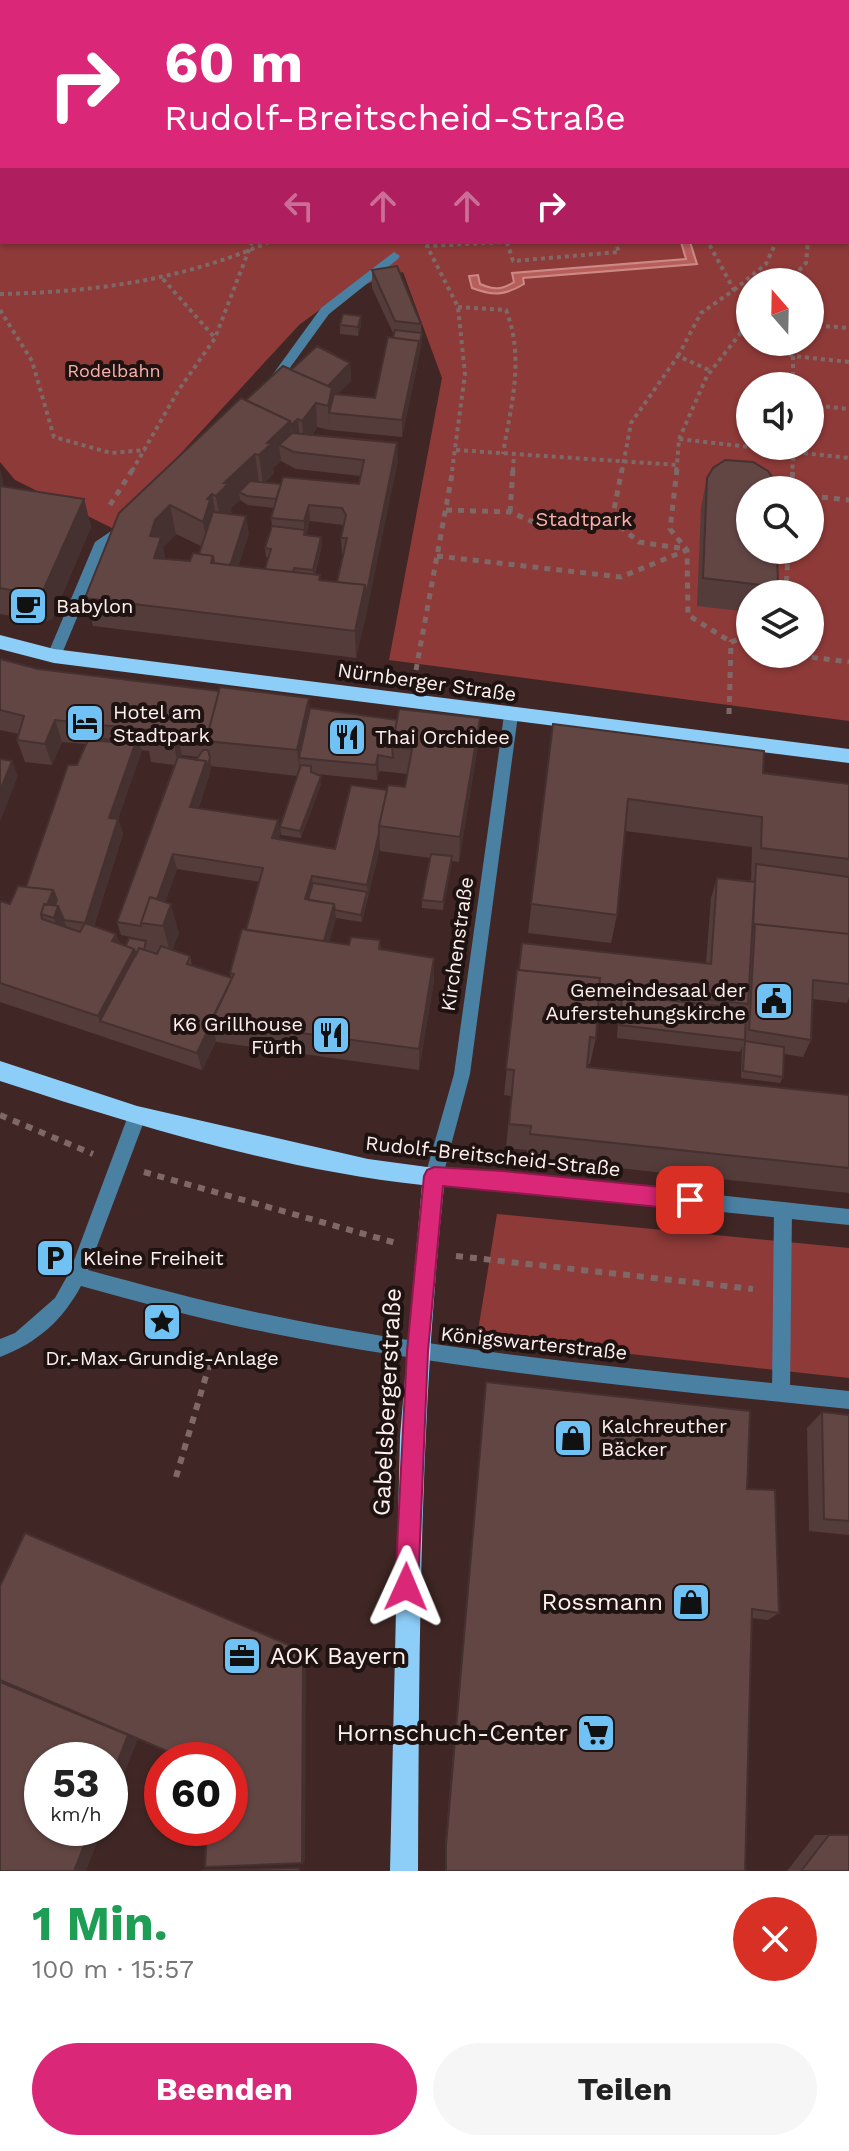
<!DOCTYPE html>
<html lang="de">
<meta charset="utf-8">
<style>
body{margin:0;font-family:"Work Sans",sans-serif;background:#f6f6f6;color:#222;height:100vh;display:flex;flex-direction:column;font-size:30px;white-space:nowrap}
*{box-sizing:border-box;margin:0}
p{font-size:26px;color:#767676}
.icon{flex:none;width:44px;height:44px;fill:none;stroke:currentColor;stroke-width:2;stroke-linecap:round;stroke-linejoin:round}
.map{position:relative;height:1871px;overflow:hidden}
.side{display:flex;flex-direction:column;background:#fff;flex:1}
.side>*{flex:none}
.hud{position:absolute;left:0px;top:0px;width:850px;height:244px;box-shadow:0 2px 6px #0004;background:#db2777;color:#fff;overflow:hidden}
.needle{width:52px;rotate:340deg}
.buttons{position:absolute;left:736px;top:268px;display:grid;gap:16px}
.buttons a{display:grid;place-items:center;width:88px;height:88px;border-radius:50%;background:#fff;box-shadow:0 2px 6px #0004;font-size:40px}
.speed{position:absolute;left:24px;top:1742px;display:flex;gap:16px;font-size:40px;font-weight:700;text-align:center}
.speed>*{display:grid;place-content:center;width:104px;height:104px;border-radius:50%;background:#fff;box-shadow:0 2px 6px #0004;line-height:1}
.speed small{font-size:20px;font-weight:400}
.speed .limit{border:12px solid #d22;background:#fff;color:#111}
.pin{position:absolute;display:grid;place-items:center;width:68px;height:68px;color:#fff;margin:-34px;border-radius:16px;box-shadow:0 4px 12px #0006}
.me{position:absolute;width:88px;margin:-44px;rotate:1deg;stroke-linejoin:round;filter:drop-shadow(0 0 6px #0008)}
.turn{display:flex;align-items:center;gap:28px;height:168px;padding:0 32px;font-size:36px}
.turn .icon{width:104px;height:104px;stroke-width:2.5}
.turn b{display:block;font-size:56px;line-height:68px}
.lanes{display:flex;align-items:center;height:76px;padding:0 32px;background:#0003;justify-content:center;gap:40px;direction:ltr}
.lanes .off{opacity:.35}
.round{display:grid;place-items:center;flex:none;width:84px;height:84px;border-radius:42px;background:#f6f6f6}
.summary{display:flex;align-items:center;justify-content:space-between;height:136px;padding:0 32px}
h1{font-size:48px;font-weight:700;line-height:60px;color:#1e9e55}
.action{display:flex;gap:16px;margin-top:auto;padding:16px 32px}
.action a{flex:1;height:92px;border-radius:48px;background:#db2777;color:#fff;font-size:32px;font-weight:700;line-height:92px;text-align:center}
.action a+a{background:#f6f6f6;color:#222}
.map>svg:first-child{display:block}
</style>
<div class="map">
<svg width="849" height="1871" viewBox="0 0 849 1871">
<rect width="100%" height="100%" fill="#402725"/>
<path fill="#8e3a38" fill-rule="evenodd" d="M0 0H849V721L389 660 442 378 403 272 345 291 299 325 112 528 15 480 0 462ZM2 2H848V242H2ZM750 282H810V342H750ZM750 386H810V446H750ZM750 490H810V550H750ZM750 594H810V654H750Z
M497 1214 849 1248V1378L477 1337Z"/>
<path fill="#b75e5a" stroke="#cc8a86" stroke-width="2" d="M681 242H690L697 264 523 278 524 284C504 296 493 296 472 288L469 276 478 275 480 284C494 290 501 290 514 282L512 273 686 259Z"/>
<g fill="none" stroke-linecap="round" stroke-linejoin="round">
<path stroke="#7f6967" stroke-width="4" stroke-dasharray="4 4" stroke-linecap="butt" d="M507 242 513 261 619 252 615 242
M163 279 215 338
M788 282 806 263 808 242
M734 290 766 264 776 242
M0 294C94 292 183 280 269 242
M458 307 506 310C525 358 511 405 503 454
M0 310 32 361 54 437 111 453 145 450
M810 325 849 328
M738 332 750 337
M760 342 793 356 849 362
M678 356 701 313 734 290 708 242
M793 356V386
M810 405 849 409
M679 439 707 376 750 321
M794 446V452L849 458
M456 450 677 465 679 439 794 452 792 471
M132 471 178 391 215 338 252 242
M452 471 465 374 458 307 427 246 507 242
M513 471 514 455
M622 471 631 423 678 356 709 370
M676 471 677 465"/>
<path stroke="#7f6967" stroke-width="5" stroke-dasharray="6 6" stroke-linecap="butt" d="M677 469 670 529 687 550 688 615 731 642
M791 490 793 469
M810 496 849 500
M110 505 133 469
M446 510 510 512 540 525 559 527 580 528 612 520 639 542 686 549
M510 512 513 469
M612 520 622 469
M437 556 621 577 687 550
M786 594 788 550
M788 654 849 662
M416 670 453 469
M729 714 731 642 750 636"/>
<path stroke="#7f6967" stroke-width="6" stroke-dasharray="7 7" stroke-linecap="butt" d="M0 1115 93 1154
M144 1172 396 1243
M456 1256 753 1289
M176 1477 211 1359"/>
<path fill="#4a81a3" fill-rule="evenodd" d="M394 252 400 256 398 259 329 314H321V308Z
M783 1202 789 1204 792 1210 790 1392 788 1399 781 1401 774 1399 772 1392 774 1210 777 1204Z"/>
<path fill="#4a81a3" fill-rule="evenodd" d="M325 307 331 311 329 314 276 387H268V381L321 308Z
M123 523 130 528 106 548 61 656 54 661 49 660 47 656 95 542Z
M511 709 518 715 470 1074 445 1168 503 1172 849 1209V1225L428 1182 425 1176 454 1074 504 715Z
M137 1108 143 1110 146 1116 88 1270C147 1286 205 1302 265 1314 457 1355 654 1370 849 1391V1409C655 1389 461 1371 270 1333 206 1321 144 1303 81 1286 62 1321 37 1343 0 1357V1339L15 1333 55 1298 70 1271 128 1116 131 1110Z"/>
<path fill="#8dcef9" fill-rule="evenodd" d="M0 635 54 649 849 749V763L54 663 0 649Z
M0 1061 137 1106 368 1159 442 1169 445 1176C420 1407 419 1639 418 1871H390L400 1436 422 1185C280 1170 135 1125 0 1081Z"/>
</g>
<path fill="#543c3a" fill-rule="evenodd" d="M372 270 421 324 422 342 402 437 330 430V427V430L317 427 312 435 398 460 356 658 93 626 85 598 246 400 291 370 350 363 351 381 337 394 375 398 394 335 372 288ZM281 461 296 469 361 476 359 484 281 485 264 483 274 473 273 468ZM240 500 248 505 274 508 271 518 272 526 265 548 266 557H268L265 569 238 566 249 533 231 514V508ZM310 521 343 525V526L341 538 342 554 343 555 337 582 321 580 315 574 322 545 321 537 306 535ZM176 534 201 546 199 554 190 561 165 558 163 547Z
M340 325H361L358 336 340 334Z
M0 470 3 481V487L84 499 91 527 52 619 44 622 0 614Z
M707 478 778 587 776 594H750V612L697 606 701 507Z
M0 659 38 669 310 708 478 745 459 862 452 861 443 910 422 908V900L430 858 380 851V847L362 922 336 918 329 942 349 945 380 940 381 950 434 958V981L419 1070 217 1042 216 1041 202 1070 0 1002V901L10 904 26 887 86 744 62 742 52 765 25 762 17 740 19 734 0 730ZM142 750 149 751 151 762 174 765 117 922 121 935 146 940V941L126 946 120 944 116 934 94 926 123 834 118 819ZM182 755 198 757 196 760 181 757ZM211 766 297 776 280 827 281 835 301 838 321 784 316 774 377 780 379 771 408 774 405 787 387 790 335 849 278 839 280 835 278 820 198 809 209 776ZM177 869 260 882 246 930 230 973 231 978 192 966 190 956 172 950 179 933 165 902Z
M553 724 763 773 849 784V998L847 1003 812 999 811 1040 803 1057 784 1054 783 1077 780 1083 741 1078 742 1046 740 1052 617 1038 619 1009 598 1006 596 1038 590 1064H588L587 1067 849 1095V1193L526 1158 527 1150 506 1148 511 1096 504 1095 517 970 706 963 711 898 717 878 751 882 752 847 625 831 617 915 611 943 528 933Z
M486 1382 747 1489 779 1613 768 1620 751 1618 745 1871H445V1845Z
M822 1412 849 1415V1535L809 1531 807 1428Z
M815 1835H849V1871H787Z"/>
<path fill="#453130" d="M361 316V325L358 336V327Z
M422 333V342L402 437V420L419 341Z
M350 363 351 381 333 399 329 413 330 430 328 406 324 390Z
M316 403 317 427 304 445 302 421Z
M298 419 300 443 293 449 291 425Z
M290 421 293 450 279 445 281 461 273 468 274 473 263 484 259 455 267 443Z
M397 443 398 460 367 612 366 596Z
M255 454 259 482 239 492 240 500 231 508 232 513 221 525 216 496 224 483Z
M0 470 3 481 4 516 0 521Z
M212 494 217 523 208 550 203 522 207 499Z
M84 499 91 527 52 619 44 622 36 595Z
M170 505 176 534 163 547 166 565 160 586 150 536 155 520Z
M309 505 310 521 304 544V521Z
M246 516 249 533 234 580 224 568Z
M321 537 322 545 313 579V570Z
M365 585 367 613 356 658 355 631Z
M309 698 311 724 299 758 300 776 297 750Z
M480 718 478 745 459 862 460 837Z
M55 720 62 742 52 765 45 744Z
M177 733 182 755 178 766 174 744Z
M138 736 142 751 118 819 123 834 90 937 85 923 109 818Z
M378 755 379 771 377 780 376 765Z
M210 758 211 766 209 776 193 822 190 807 206 761Z
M12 761 18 776 0 822V791Z
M321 776V784L301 838 300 831Z
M278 820 280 835 274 852 272 838Z
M379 833 380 847 368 899 367 885Z
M173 854 177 869 157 926 148 924Z
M452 856V864L443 910V902Z
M312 876 313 890 309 906 305 899Z
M53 890 69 934 65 947 54 918 43 915Z
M367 892V899L362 922 361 915Z
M171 904 179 933 171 955 163 926Z
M334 904 336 918 324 963 322 950Z
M116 934 124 957 112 941Z
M134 949 141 972 100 1021 106 1038 98 1016Z
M434 958V981L419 1070V1049Z
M212 1023 216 1040 202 1070 197 1053Z
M303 1651 306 1656 305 1863H302Z
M128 1735 138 1739 110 1810V1781Z
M91 1828H103L86 1871H74Z"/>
<path fill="#624644" stroke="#453130" stroke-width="2" d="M522 0H528L529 2H505Z
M712 0H722L723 2 705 1Z
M397 266 421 324 395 321 372 270Z
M343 314 361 316 358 327 340 325Z
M395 330 422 333 419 348V341L393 338Z
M388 337 419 341 402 420 329 413 334 394 375 398Z
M317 346 350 363 328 386 291 370Z
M283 366 332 388 328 406 316 403 302 421 298 419 291 425 290 421 246 400Z
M241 398 290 421 267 443 271 444 259 455 255 454 224 483 228 484 216 496 212 494 207 499 210 500 203 522 170 505 155 520 150 536 161 537 154 558 190 561 193 553 213 556 211 563 320 575 319 580 365 585 355 631 85 598 119 513Z
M292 433 397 443 366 596 365 585 337 582 347 538H341L346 515 342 508 309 505 304 521 271 518 283 477 359 484 364 460 294 452 279 445Z
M725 460 753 462 768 471 776 482V490H750V550H777L778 587 703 578 707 478 713 468Z
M250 481 281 484 276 499 247 496 239 492Z
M0 486 84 499 43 591 36 595 0 588Z
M213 512 246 516 231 563 229 565 214 563 213 556 199 554Z
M272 526 305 530 304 535 321 537 313 570 294 568 293 572 265 569 271 549 265 548Z
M0 659 38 669 219 691 207 737 177 733 174 744 146 741 149 730 55 720 45 744 17 740 24 716 0 710Z
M220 687 309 698 297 750 206 741Z
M310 708 397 720 392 747 393 758 378 755 376 765 299 758Z
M399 709 480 718 460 837 379 826 388 785 405 787 412 749 392 747Z
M553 724 764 751 763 773 849 784V859L761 848 762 817 628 799 617 915 531 904Z
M116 733 138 736 109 818 118 819 85 923 64 920 58 906 55 905 57 900 53 890 26 887 68 765H77L88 740 112 742Z
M103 739 112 740V742L102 741Z
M203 750H208L210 758 207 768 206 761 196 760Z
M178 757 206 761 190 807 278 820 272 838 335 849 351 785 387 790 379 826V833L367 885 312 876 305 899 334 904 324 941 246 930 263 868 173 854 157 899 150 897 141 923V926L117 922Z
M0 759 12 761 0 791Z
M301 765 311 766V772L321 776 300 831 280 827Z
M431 854 452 856 443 902 422 900Z
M756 864 849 877V934L755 924 753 928Z
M717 878 755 882 748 1004 599 988 600 978 519 970 522 943 711 964Z
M313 883 367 892 361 915 335 910 334 904 308 900Z
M18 886 53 890 47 905 44 904 41 914 42 919 80 932 85 923 116 934 112 941 134 949 98 1016 0 983V901L10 904Z
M150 897 171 904 163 926 141 923Z
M44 904 58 906 54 918 41 914Z
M755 924 849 934V984L813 980 811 1040 749 1030Z
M242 929 349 945 351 937 380 940 379 949 434 958 419 1049 211 1021 234 974 230 973Z
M129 938 146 941 144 950 139 948 136 955 134 949 126 946Z
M161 946 190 956 187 964 232 978 197 1053 100 1021 139 948 157 954Z
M517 970 600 978 596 1038 590 1037 587 1067 849 1095V1168L530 1134 531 1126 509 1124 514 1070 506 1069Z
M622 995 746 1009 745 1040 620 1025Z
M745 1041 784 1047 783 1077 743 1071Z
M486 1382 750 1411 747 1489 775 1490 779 1613 752 1609 745 1871H446V1845Z
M822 1412 849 1415V1521L824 1519Z
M25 1533 303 1651 302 1863 205 1867 207 1828H230V1760H188L0 1680V1586Z
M0 1682 128 1735 110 1781V1760H42V1828H91L74 1871H0Z
M829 1835H849V1871H801Z
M299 1868V1871H203V1870Z"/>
<path fill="#db2777" stroke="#8e194d" stroke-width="2" d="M434 1167 503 1171 690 1190 697 1193 700 1200 697 1207 690 1210 443 1186 428 1351 418 1587 414 1595 406 1599 398 1595 395 1587 407 1351 424 1176 427 1170Z"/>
<defs>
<g id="cafe-square" transform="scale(2)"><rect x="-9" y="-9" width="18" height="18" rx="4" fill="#70c1f4" stroke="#1f1312"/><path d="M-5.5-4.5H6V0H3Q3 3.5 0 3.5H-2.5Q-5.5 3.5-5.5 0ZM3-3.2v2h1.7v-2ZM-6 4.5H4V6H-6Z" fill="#111"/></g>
<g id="hotel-square" transform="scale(2)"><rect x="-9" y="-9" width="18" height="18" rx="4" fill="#70c1f4" stroke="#1f1312"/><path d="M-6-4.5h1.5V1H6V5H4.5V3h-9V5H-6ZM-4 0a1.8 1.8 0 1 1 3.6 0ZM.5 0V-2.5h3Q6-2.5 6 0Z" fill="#111"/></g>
<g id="restaurant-square" transform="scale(2)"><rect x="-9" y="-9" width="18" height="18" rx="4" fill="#70c1f4" stroke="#1f1312"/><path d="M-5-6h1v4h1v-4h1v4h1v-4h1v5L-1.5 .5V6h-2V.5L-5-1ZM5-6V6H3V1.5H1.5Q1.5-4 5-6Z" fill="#111"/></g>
<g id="civic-square" transform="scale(2)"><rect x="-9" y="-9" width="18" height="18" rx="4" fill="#70c1f4" stroke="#1f1312"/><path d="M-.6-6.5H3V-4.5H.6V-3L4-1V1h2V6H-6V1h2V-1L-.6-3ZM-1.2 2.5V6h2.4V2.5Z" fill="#111"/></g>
<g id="parking-square" transform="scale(2)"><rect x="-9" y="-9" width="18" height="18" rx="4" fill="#70c1f4" stroke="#1f1312"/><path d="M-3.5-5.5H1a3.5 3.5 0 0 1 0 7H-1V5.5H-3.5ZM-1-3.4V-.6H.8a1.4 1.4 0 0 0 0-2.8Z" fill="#111"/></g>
<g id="sight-square" transform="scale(2)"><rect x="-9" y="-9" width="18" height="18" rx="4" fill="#70c1f4" stroke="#1f1312"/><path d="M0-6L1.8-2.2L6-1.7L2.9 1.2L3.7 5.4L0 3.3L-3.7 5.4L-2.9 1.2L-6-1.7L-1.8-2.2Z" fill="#111"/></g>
<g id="shop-square" transform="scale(2)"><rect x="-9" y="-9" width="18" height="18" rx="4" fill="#70c1f4" stroke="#1f1312"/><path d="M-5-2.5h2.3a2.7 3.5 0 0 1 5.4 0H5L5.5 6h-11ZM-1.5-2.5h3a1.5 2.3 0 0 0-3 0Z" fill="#111"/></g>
<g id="office-square" transform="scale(2)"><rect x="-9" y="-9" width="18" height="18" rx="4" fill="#70c1f4" stroke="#1f1312"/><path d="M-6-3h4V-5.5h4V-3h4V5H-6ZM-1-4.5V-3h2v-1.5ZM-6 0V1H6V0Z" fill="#111"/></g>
<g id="supermarket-square" transform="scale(2)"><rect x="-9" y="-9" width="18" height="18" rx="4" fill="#70c1f4" stroke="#1f1312"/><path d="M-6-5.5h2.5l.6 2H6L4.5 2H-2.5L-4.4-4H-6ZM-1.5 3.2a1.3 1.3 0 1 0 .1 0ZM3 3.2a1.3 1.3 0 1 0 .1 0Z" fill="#111"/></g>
</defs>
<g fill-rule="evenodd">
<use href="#cafe-square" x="28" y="606"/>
<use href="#hotel-square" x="85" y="723"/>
<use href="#restaurant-square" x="347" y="737"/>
<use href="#civic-square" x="774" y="1001"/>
<use href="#restaurant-square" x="331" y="1035"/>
<use href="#parking-square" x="55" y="1258"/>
<use href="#sight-square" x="162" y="1322"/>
<use href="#shop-square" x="573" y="1438"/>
<use href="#shop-square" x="691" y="1602"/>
<use href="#office-square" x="242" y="1656"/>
<use href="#supermarket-square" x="596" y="1733"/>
</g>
<g text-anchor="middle" stroke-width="8" stroke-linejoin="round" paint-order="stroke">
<g font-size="18" fill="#fbb1ab" stroke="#1f1312">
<text x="114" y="377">Rodelbahn</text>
</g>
<g font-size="20" fill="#fbb1ab" stroke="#1f1312">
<text x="584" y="526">Stadtpark</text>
</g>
<g font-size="20" fill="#fef0ee" stroke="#1f1312" text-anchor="start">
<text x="56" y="613">Babylon</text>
<text x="113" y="719">Hotel am<tspan x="113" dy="23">Stadtpark</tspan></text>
<text x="375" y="744">Thai Orchidee</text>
<text x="746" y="997" text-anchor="end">Gemeindesaal der<tspan x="746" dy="23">Auferstehungskirche</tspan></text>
<text x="303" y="1031" text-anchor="end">K6 Grillhouse<tspan x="303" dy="23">Fürth</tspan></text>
<text x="83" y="1265">Kleine Freiheit</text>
<text x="162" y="1365" text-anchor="middle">Dr.-Max-Grundig-Anlage</text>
<text x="601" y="1433">Kalchreuther<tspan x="601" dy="23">Bäcker</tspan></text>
</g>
<g font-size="20" fill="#fef0ee" stroke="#1f1312">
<text transform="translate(427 682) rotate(8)" y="7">Nürnberger Straße</text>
<text transform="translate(457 944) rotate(-82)" y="7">Kirchenstraße</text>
<text transform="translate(493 1156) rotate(6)" y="7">Rudolf-Breitscheid-Straße</text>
<text transform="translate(534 1343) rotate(6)" y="7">Königswarterstraße</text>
</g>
<g font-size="24" fill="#fef0ee" stroke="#1f1312">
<text transform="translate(387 1402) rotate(-87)" y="8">Gabelsbergerstraße</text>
</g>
<g font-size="24" fill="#fef0ee" stroke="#1f1312" text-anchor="end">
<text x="663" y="1610">Rossmann</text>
<text x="270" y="1664" text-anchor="start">AOK Bayern</text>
<text x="568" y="1741">Hornschuch-Center</text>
</g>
</g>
</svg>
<div class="buttons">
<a><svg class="needle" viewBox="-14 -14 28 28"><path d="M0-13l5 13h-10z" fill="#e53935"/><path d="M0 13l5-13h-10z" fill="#767676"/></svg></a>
<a><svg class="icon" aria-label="sound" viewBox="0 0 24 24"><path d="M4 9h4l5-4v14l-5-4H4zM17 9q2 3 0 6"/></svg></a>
<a><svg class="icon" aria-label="search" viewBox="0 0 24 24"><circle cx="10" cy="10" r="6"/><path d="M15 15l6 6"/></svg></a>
<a><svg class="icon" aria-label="layers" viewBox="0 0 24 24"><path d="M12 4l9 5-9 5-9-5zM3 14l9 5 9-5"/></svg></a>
</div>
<div class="speed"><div>53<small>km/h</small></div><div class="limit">60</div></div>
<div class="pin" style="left:690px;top:1200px;background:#d93025"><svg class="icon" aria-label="arrive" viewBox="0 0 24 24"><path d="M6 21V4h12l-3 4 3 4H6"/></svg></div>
<svg class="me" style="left:406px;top:1587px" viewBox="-20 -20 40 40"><path d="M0-17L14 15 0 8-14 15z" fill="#db2777" stroke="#fff" stroke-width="4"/></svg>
<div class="hud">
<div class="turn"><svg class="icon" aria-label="right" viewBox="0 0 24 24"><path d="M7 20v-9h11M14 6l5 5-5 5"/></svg><div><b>60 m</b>Rudolf-Breitscheid-Straße</div></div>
<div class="lanes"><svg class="icon off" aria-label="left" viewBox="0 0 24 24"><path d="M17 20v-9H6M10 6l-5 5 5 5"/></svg><svg class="icon off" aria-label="ahead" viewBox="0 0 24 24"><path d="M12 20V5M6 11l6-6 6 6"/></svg><svg class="icon off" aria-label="ahead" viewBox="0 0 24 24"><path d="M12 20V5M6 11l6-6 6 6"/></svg><svg class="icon" aria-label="right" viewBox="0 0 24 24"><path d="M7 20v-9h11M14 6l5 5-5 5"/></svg></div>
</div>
</div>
<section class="side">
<div class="summary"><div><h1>1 Min.</h1><p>100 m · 15:57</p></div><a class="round" style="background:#d93025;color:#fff"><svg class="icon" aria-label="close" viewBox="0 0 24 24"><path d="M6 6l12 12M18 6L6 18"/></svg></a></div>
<div class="action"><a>Beenden</a><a>Teilen</a></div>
</section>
